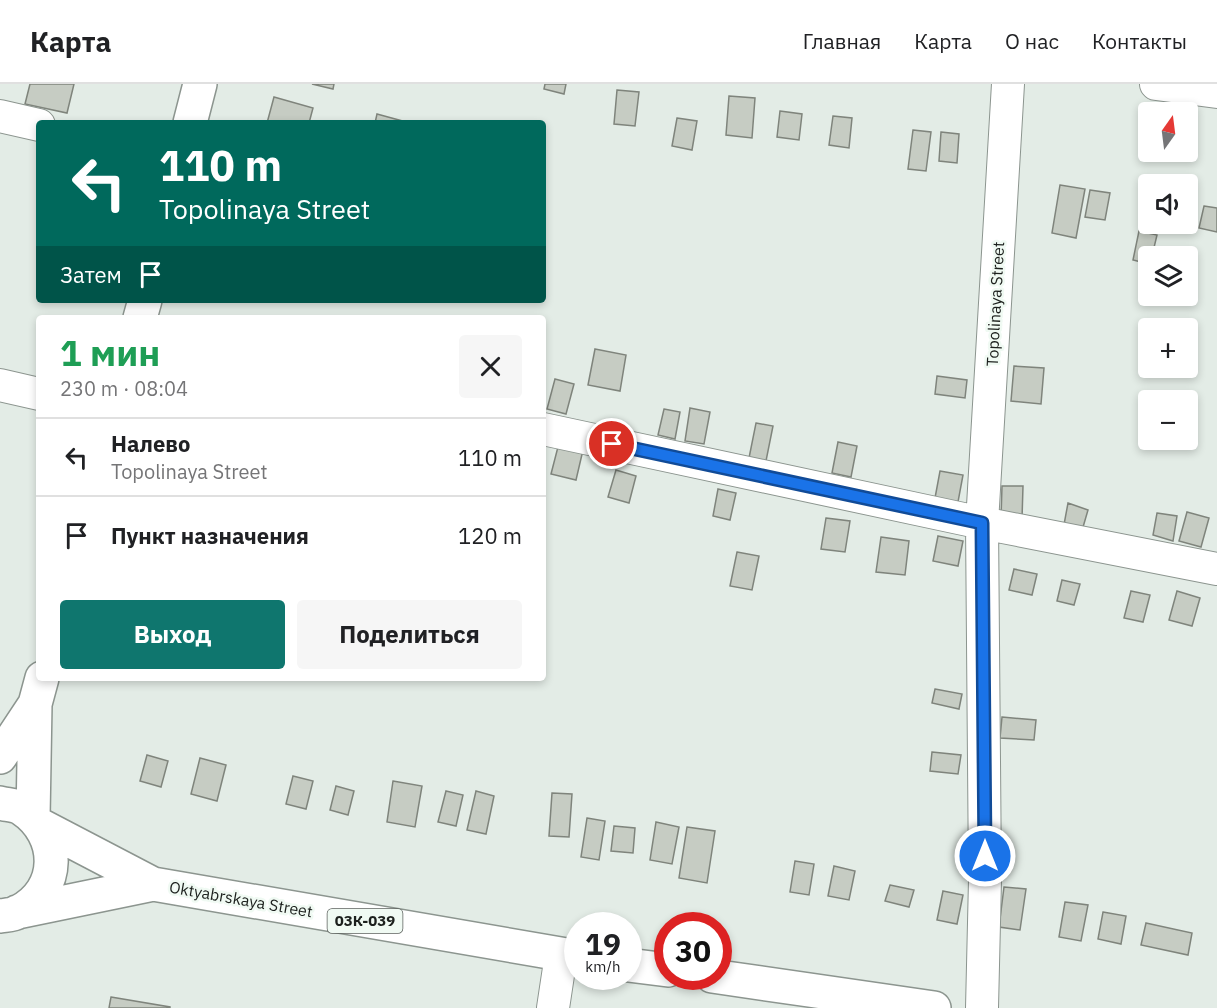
<!DOCTYPE html>
<html lang="ru">
<meta charset="utf-8">
<style>
body{margin:0;font-family:"IBM Plex Sans",sans-serif;background:#f6f6f6;color:#202124;height:100vh;display:flex;flex-direction:column;font-size:22px;white-space:nowrap}
*{box-sizing:border-box;margin:0}
p{font-size:20px;color:#757577}
.icon{flex:none;width:33px;height:33px;fill:none;stroke:currentColor;stroke-width:2;stroke-linecap:round;stroke-linejoin:round}
.map{position:relative;flex:1;overflow:hidden}
.drawer{position:absolute;left:36px;top:231px;width:510px;height:366px;display:flex;flex-direction:column;background:#fff;border-radius:6px;box-shadow:0 3px 9px #0003}
.drawer>*{flex:none}
.hud{position:absolute;left:36px;top:36px;width:510px;height:183px;border-radius:6px;box-shadow:0 3px 9px #0003;background:#00695c;color:#fff;overflow:hidden}
.needle{width:39px;rotate:14deg}
.tools{position:absolute;left:1138px;top:18px;display:grid;gap:12px}
.tools a{display:grid;place-items:center;width:60px;height:60px;border-radius:6px;background:#fff;box-shadow:0 3px 9px #0003;font-size:30px}
.speed{position:absolute;left:564px;top:828px;display:flex;gap:12px;font-size:30px;font-weight:700;text-align:center}
.speed>*{display:grid;place-content:center;width:78px;height:78px;border-radius:50%;background:#fff;box-shadow:0 3px 9px #0003;line-height:1}
.speed small{font-size:15px;font-weight:400}
.speed .limit{border:9px solid #d22;background:#fff;color:#111}
.pin{position:absolute;display:grid;place-items:center;width:51px;height:51px;color:#fff;margin:-26px;border:3px solid #fff;border-radius:50%;box-shadow:0 2px 6px #0007}
.me{position:absolute;width:66px;margin:-33px;rotate:0deg;stroke-linejoin:round;filter:drop-shadow(0 0 4px #0008)}
.turn{display:flex;align-items:center;gap:21px;height:126px;padding:0 24px;font-size:27px}
.turn .icon{width:78px;height:78px;stroke-width:2.5}
.turn b{display:block;font-size:42px;line-height:51px}
.then{display:flex;align-items:center;height:57px;padding:0 24px;background:#0003;gap:12px;font-size:22px}
.round{display:grid;place-items:center;flex:none;width:63px;height:63px;border-radius:6px;background:#f6f6f6}
.head{display:flex;align-items:center;justify-content:space-between;height:102px;padding:0 24px}
h1{font-size:36px;font-weight:800;line-height:45px;color:#1e9e55}
.action{display:flex;gap:12px;margin-top:auto;padding:12px 24px}
.action a{flex:1;height:69px;border-radius:6px;background:#0f766e;color:#fff;font-size:24px;font-weight:800;line-height:69px;text-align:center}
.action a+a{background:#f6f6f6;color:#202124}
ul{padding:0;list-style:none}
li{display:flex;align-items:center;gap:18px;height:78px;padding:0 24px;border-top:2px solid #e0e0e0}
li div{flex:1}
li b{display:block;font-size:22px}
li em{font-style:normal}
header{display:flex;align-items:center;gap:36px;box-sizing:border-box;height:84px;padding:0 30px;background:#fff;border-bottom:2px solid #e0e0e0}
header strong{font-size:28px}
nav{display:flex;gap:33px;margin-inline-start:auto;font-size:21px}
.map>svg:first-child{display:block}
</style>
<header>
<strong>Карта</strong>
<nav><a>Главная</a><a>Карта</a><a>О нас</a><a>Контакты</a></nav>
</header>
<div class="map">
<svg width="1217" height="924" viewBox="0 0 1217 924">
<rect width="100%" height="100%" fill="#e3ece6"/>
<path fill="#c6ccc3" stroke="#7f847c" stroke-width="1.5" d="M30 0H74L67 29 25 20Z
M312 0H334L333 5Z
M545 0H566L564 10 544 5Z
M617 6 639 8 635 42 614 40Z
M729 12 755 14 752 54 726 51Z
M274 13 313 24 309 39H267Z
M780 27 802 30 799 56 777 53Z
M377 30 410 39H375Z
M833 32 852 34 849 64 829 61Z
M677 34 697 37 692 66 672 62Z
M913 46 931 48 926 87 908 85Z
M941 48 959 50 957 79 939 77Z
M1060 101 1085 105 1076 154 1052 149Z
M1090 106 1110 109 1105 136 1085 133Z
M1204 122 1217 124V148L1199 144Z
M1139 147 1157 151 1152 172H1149V180L1133 176Z
M595 265 626 271 620 307 588 301Z
M1014 282 1044 284 1041 320 1011 317Z
M937 292 967 296 965 314 935 310Z
M555 295 574 300 566 330 547 325Z
M690 324 710 328 704 360 685 357Z
M664 325 680 328 675 355 658 351Z
M756 339 773 342 766 377 749 374Z
M838 358 857 362 851 393 832 389Z
M559 359 583 366 576 396 551 390Z
M616 386 636 392 629 419 608 413Z
M940 387 963 391 958 418 935 414Z
M1002 402H1023L1022 435 1001 434Z
M718 405 736 409 730 436 713 432Z
M1068 419 1088 426 1081 450 1063 446Z
M1187 428 1209 434 1201 463 1179 457Z
M1157 429 1177 432 1173 457 1153 451Z
M826 434 850 437 845 468 821 465Z
M938 452 963 457 958 482 933 477Z
M881 453 909 457 905 491 876 488Z
M737 468 759 472 752 506 730 502Z
M1014 485 1037 490 1032 511 1009 506Z
M1062 496 1080 500 1074 521 1057 517Z
M1131 507 1150 511 1143 538 1124 534Z
M1177 507 1200 514 1192 542 1169 536Z
M935 605 962 610 959 625 932 619Z
M1002 633 1036 636 1034 656 1000 654Z
M932 668 961 671 958 690 930 687Z
M147 671 168 677 161 703 140 697Z
M200 674 226 681 217 717 191 710Z
M293 692 313 697 306 725 286 720Z
M393 697 422 702 415 743 387 738Z
M336 702 354 707 348 731 330 726Z
M446 707 463 711 456 742 438 738Z
M476 707 494 712 486 750 467 746Z
M552 709 572 710 569 753 549 752Z
M587 734 605 737 599 776 581 773Z
M656 738 679 743 672 780 650 776Z
M614 742 635 744 633 769 611 767Z
M687 743 715 747 707 799 679 794Z
M795 777 814 780 809 811 790 808Z
M834 782 855 787 849 816 828 812Z
M890 801 914 806 909 823 885 817Z
M1004 803 1026 805 1020 846 999 843Z
M943 807 963 811 957 840 937 836Z
M1065 818 1088 821 1081 857 1059 853Z
M1103 828 1126 832 1121 860 1098 855Z
M1146 839 1192 849 1188 871 1141 861Z
M111 913 170 923V924H109Z"/>
<g fill="none" stroke-linecap="round" stroke-linejoin="round">
<g stroke="#8c958f" stroke-width="34">
<path id="minor" d="M1156 0 1217 8
M0 32 39 41
M0 301 39 310
M543 345 982 439 1217 485
M553 924 561 871
M982 924 985 796 982 439 1008 0"/>
</g>
<g stroke="#8c958f" stroke-width="36">
<path id="major" d="M190 39 200 0
M140 234 145 216
M0 673 35 620
M0 719C7 721 16 721 22 725 61 751 62 806 18 828 13 831 6 831 0 832
M33 734 35 620 42 594
M42 742 153 800 578 873
M17 828 153 800
M628 881 668 886
M712 892 934 924"/>
</g>
<use href="#minor" stroke="#fff" stroke-width="32"/>
<use href="#major" stroke="#fff" stroke-width="33"/>
</g>
<g fill="none" stroke-linecap="round" stroke-linejoin="round">
<g stroke="#114b97" stroke-width="15">
<path id="route" d="M612 360 982 439 985 772"/>
</g>
<use href="#route" stroke="#1a73e8" stroke-width="10"/>
</g>
<g text-anchor="middle" stroke-width="5" stroke-linejoin="round" paint-order="stroke">
<rect fill="#f0faf3" stroke="#5c615d" stroke-width="1.5" x="327.5" y="825" width="75" height="24" rx="4.5"/>
<g font-size="15" font-weight="bold" fill="#1c201d">
<text x="365" y="842">03К-039</text>
</g>
<g font-size="16" fill="#1c201d" stroke="#f0faf3">
<text transform="translate(995 220) rotate(-87)" y="6">Topolinaya Street</text>
<text transform="translate(241 815) rotate(10)" y="6">Oktyabrskaya Street</text>
</g>
</g>
</svg>
<div class="tools">
<a><svg class="needle" viewBox="-14 -14 28 28"><path d="M0-13l5 13h-10z" fill="#e53935"/><path d="M0 13l5-13h-10z" fill="#757577"/></svg></a>
<a><svg class="icon" aria-label="sound" viewBox="0 0 24 24"><path d="M4 9h4l5-4v14l-5-4H4zM17 9q2 3 0 6"/></svg></a>
<a><svg class="icon" aria-label="layers" viewBox="0 0 24 24"><path d="M12 4l9 5-9 5-9-5zM3 14l9 5 9-5"/></svg></a>
<a>+</a>
<a>−</a>
</div>
<div class="speed"><div>19<small>km/h</small></div><div class="limit">30</div></div>
<div class="pin" style="left:612px;top:360px;background:#d93025"><svg class="icon" aria-label="arrive" viewBox="0 0 24 24"><path d="M6 21V4h12l-3 4 3 4H6"/></svg></div>
<svg class="me" style="left:985px;top:772px" viewBox="-20 -20 40 40"><circle r="17" fill="#1a73e8" stroke="#fff" stroke-width="3"/><path d="M0-11L8 9 0 5-8 9z" fill="#fff"/></svg>
<div class="hud">
<div class="turn"><svg class="icon" aria-label="left" viewBox="0 0 24 24"><path d="M17 20v-9H6M10 6l-5 5 5 5"/></svg><div><b>110 m</b>Topolinaya Street</div></div>
<div class="then">Затем<svg class="icon" aria-label="arrive" viewBox="0 0 24 24"><path d="M6 21V4h12l-3 4 3 4H6"/></svg></div>
</div>
<section class="drawer">
<div class="head"><div><h1>1 мин</h1><p>230 m · 08:04</p></div><a class="round"><svg class="icon" aria-label="close" viewBox="0 0 24 24"><path d="M6 6l12 12M18 6L6 18"/></svg></a></div>
<ul>
<li><svg class="icon" aria-label="left" viewBox="0 0 24 24"><path d="M17 20v-9H6M10 6l-5 5 5 5"/></svg><div><b>Налево</b><p>Topolinaya Street</p></div><em>110 m</em></li>
<li><svg class="icon" aria-label="arrive" viewBox="0 0 24 24"><path d="M6 21V4h12l-3 4 3 4H6"/></svg><div><b>Пункт назначения</b></div><em>120 m</em></li>
</ul>
<div class="action"><a>Выход</a><a>Поделиться</a></div>
</section>
</div>
